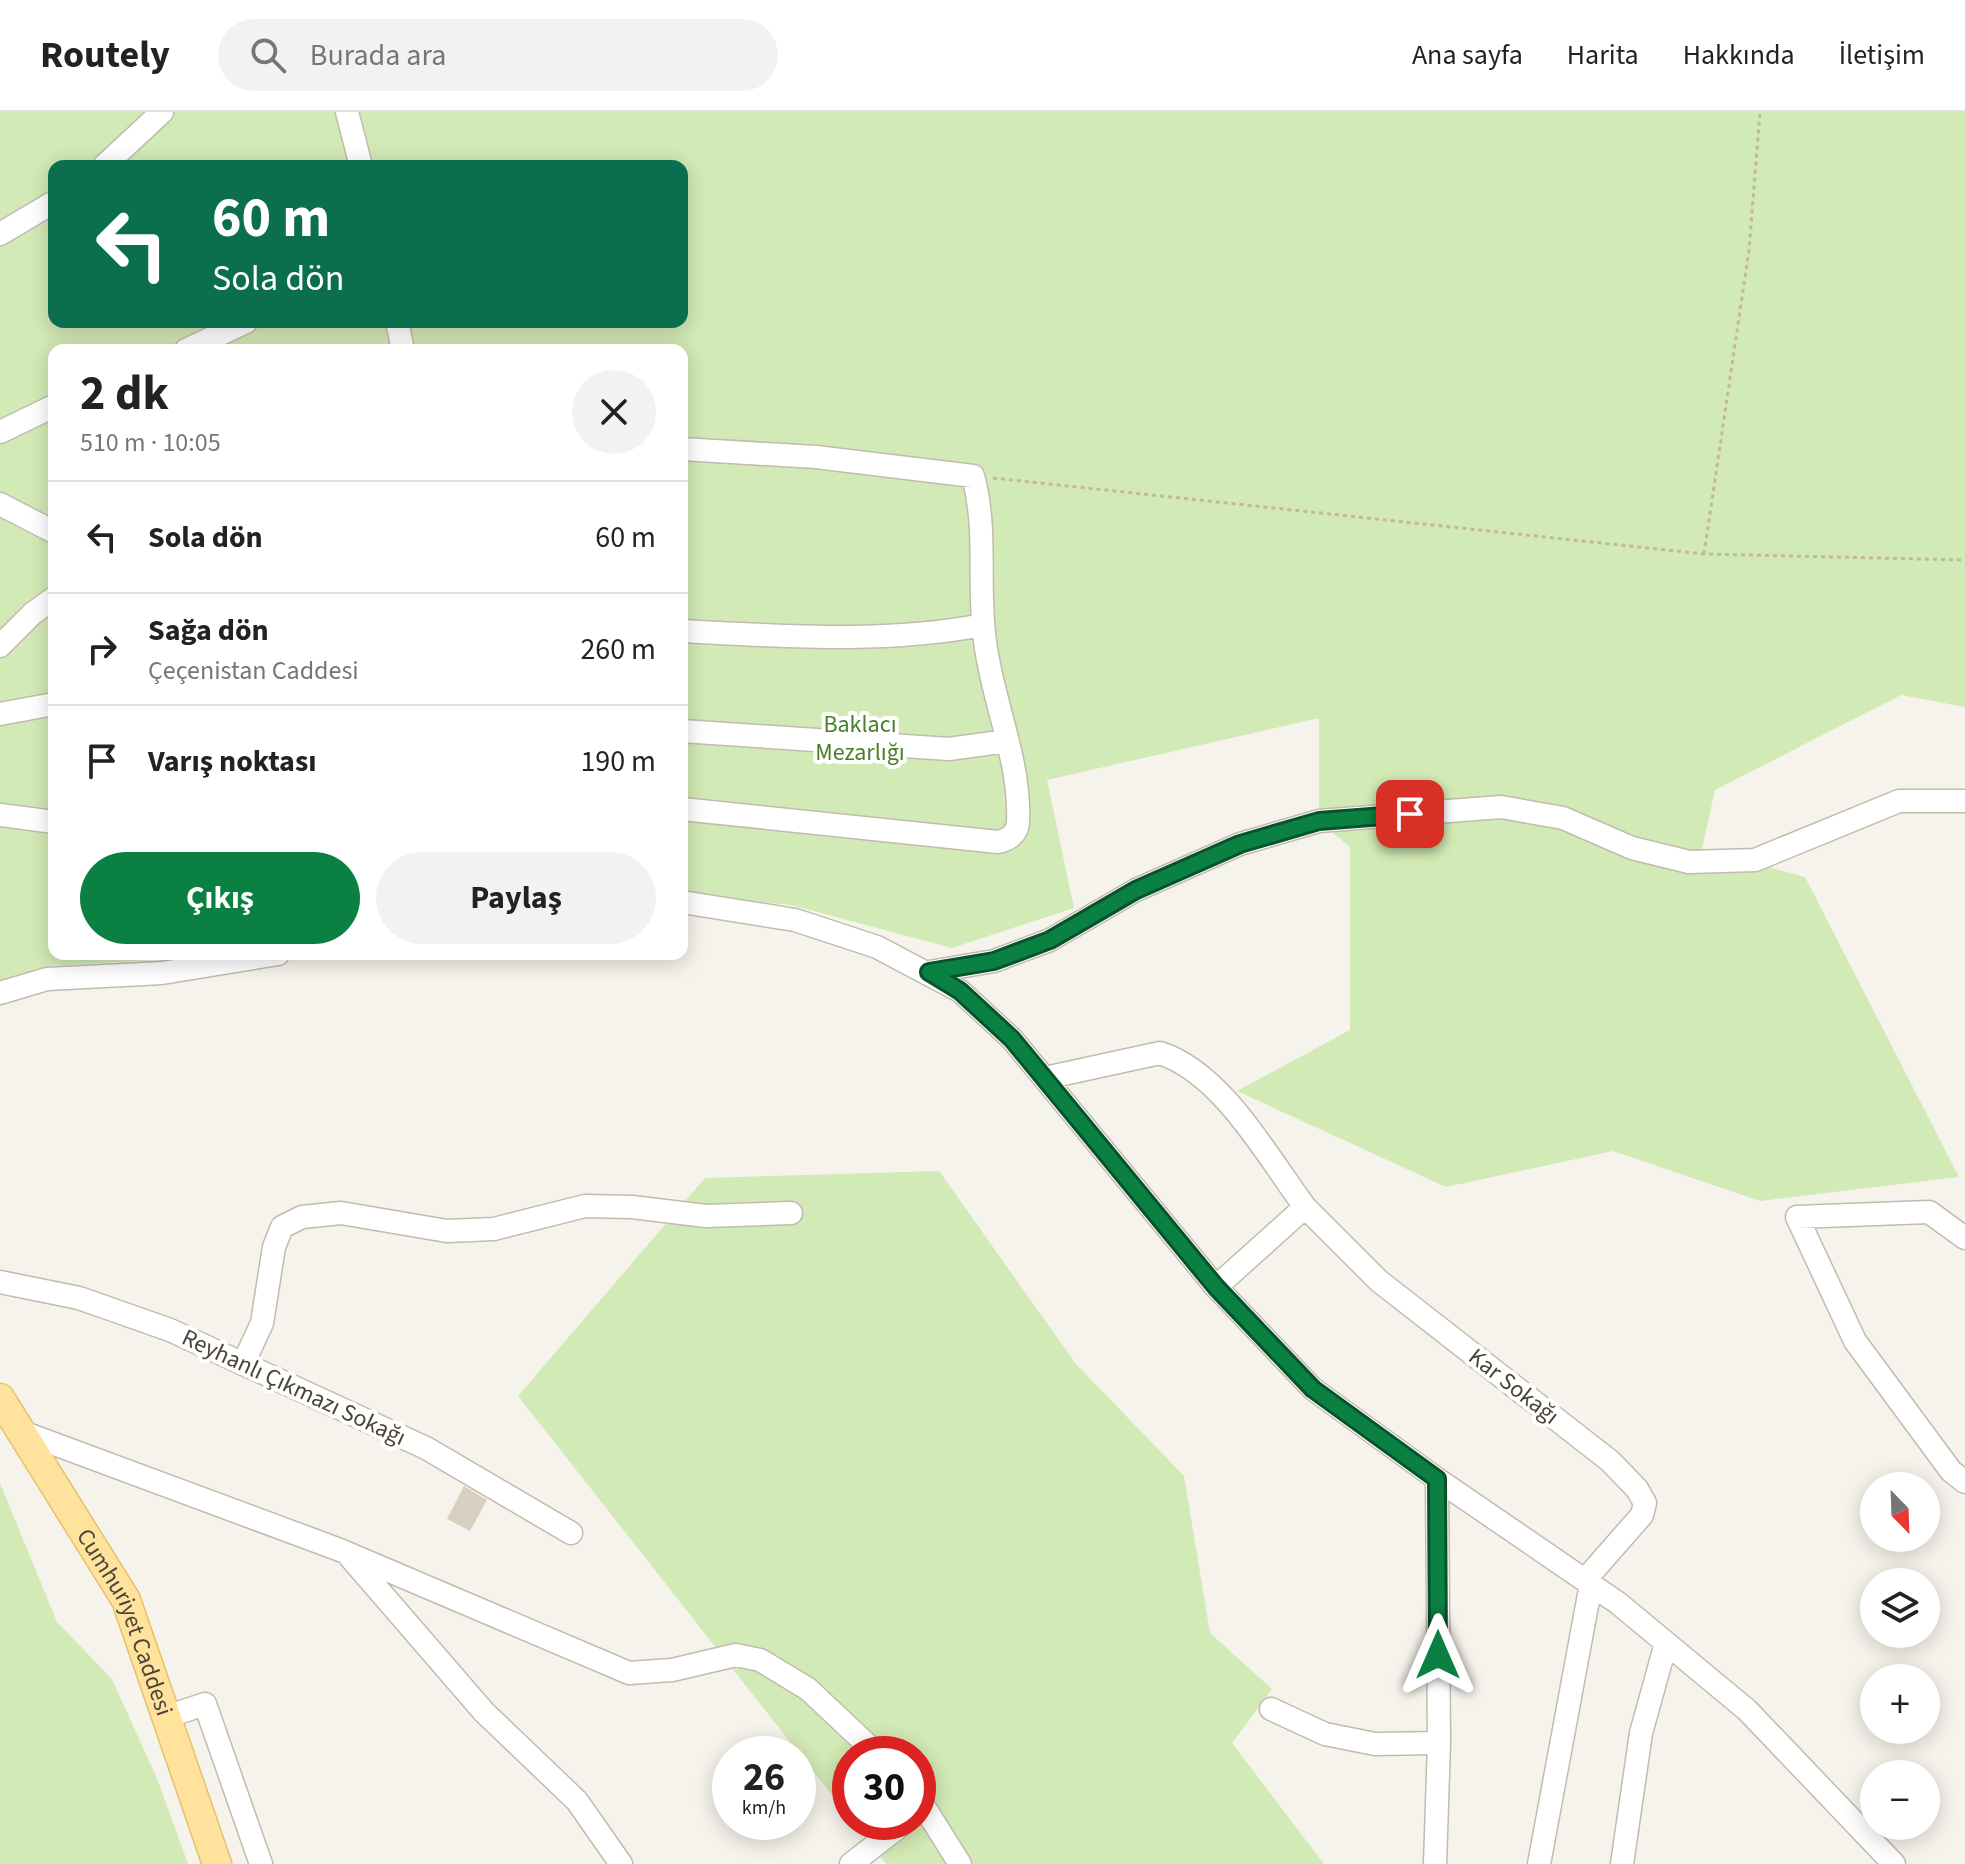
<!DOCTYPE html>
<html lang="tr">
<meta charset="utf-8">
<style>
body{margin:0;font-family:"Source Sans 3",sans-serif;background:#f2f2f2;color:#222;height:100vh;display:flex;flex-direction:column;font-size:30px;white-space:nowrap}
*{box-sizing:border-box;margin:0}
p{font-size:26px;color:#767676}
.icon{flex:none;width:44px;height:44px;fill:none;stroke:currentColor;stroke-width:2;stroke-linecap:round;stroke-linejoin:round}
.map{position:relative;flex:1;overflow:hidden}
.details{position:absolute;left:48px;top:232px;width:640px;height:616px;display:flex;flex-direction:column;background:#fff;border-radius:16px;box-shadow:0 4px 20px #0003}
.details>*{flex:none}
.banner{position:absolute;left:48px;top:48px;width:640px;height:168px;border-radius:16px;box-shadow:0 4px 20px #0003;background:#0b6e4f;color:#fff;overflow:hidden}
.needle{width:52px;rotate:157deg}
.controls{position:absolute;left:1860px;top:1360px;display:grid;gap:16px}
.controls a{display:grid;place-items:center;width:80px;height:80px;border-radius:50%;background:#fff;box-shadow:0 4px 20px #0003;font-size:40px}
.speed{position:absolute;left:712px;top:1624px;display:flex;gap:16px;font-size:40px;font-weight:700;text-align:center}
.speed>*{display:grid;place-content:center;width:104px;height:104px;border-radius:50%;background:#fff;box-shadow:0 4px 20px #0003;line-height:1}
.speed small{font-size:20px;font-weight:400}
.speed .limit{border:12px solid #d22;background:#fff;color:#111}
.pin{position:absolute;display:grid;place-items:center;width:68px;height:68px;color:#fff;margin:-34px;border-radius:16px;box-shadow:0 4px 12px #0006}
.me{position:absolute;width:88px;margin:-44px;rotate:0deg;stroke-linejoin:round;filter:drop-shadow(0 0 6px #0008)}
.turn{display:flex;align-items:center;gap:28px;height:168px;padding:0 32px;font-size:36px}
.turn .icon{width:104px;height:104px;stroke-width:2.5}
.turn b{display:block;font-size:56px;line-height:68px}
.round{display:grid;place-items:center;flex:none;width:84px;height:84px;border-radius:42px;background:#f2f2f2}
.summary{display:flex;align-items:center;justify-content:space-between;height:136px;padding:0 32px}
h1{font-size:48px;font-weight:700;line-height:60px}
.primary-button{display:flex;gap:16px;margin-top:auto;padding:16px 32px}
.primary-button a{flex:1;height:92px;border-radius:48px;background:#0b8043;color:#fff;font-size:32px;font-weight:700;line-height:92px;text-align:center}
.primary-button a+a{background:#f2f2f2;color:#222}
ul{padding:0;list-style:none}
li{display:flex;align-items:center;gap:24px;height:112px;padding:0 32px;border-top:2px solid #e0e0e0}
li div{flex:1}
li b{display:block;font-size:30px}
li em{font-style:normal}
header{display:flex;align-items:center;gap:48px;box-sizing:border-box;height:112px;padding:0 40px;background:#fff;border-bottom:2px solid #e0e0e0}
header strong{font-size:38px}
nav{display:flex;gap:44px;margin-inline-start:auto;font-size:28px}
.search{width:560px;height:72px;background:#f2f2f2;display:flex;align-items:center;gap:20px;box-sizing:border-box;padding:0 28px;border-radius:44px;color:#767676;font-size:30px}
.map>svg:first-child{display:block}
</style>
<header>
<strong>Routely</strong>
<div class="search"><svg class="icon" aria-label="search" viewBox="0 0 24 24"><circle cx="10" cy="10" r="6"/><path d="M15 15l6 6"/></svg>Burada ara</div>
<nav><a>Ana sayfa</a><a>Harita</a><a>Hakkında</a><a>İletişim</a></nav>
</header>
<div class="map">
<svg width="1965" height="1752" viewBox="0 0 1965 1752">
<rect width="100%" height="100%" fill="#f6f3ec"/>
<path fill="#d2eab5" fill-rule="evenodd" d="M0 0H1965V595L1901 583 1715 678 1702 737 1805 765 1959 1065 1760 1089 1613 1039 1446 1075 1237 979 1350 918V735L1319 709V606L1047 668 1074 796 952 836 791 793 682 782V238H54V842H249L49 854 0 869ZM54 54H682V210H54Z
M939 1059 1076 1252 1184 1364 1210 1521 1272 1577 1232 1631 1324 1752H886L853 1710H918V1642H850V1706L518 1284 705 1066Z
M0 1371 57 1510 112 1567 158 1669 188 1752H0Z"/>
<path fill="#d8cfc1" d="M464 1374 487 1388 470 1419 447 1407Z"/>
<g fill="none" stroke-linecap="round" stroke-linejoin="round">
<g stroke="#c2bbae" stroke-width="25">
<path id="minor" d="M347 0 361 54
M104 54 162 0
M0 122 54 90
M397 210 403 238
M186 238 246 210
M0 320 54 294
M682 337 816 345 973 364C988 419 977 473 985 529 992 589 1021 648 1018 711 1017 722 1008 728 998 730L682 697
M0 392 54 420
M682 519C784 524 882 532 983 513
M0 534 32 502 54 486
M0 602 54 592
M682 619 949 637 1007 629
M0 703 54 710
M682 790 795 808 877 835 960 879 1012 927 1216 1175 1313 1277 1437 1367 1618 1491 1747 1598 1894 1752
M929 860 994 849 1050 828 1136 778 1240 732 1319 709 1501 695 1563 706 1632 736 1689 750 1755 748 1899 689H1965
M0 881 47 867 162 861 278 842
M1045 966 1160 941C1222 961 1267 1044 1305 1095L1216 1175
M1305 1095 1379 1169 1610 1349 1637 1377 1645 1391 1642 1403 1585 1468
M1965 1126 1929 1100 1797 1105 1855 1229 1951 1359 1965 1370
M0 1170 79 1186 170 1218 426 1336 571 1421
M243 1252 262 1211 274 1135 282 1115 302 1105 341 1101 447 1119 494 1117 585 1094 632 1095 706 1104 791 1101
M22 1320 340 1438 629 1561 672 1558 736 1543 760 1548 808 1577 877 1642
M350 1445 484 1600 577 1689 621 1752
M1271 1597 1325 1622 1375 1632 1439 1631
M166 1605 205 1592 261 1752
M918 1685 960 1752
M851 1752 905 1710
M1435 1752 1439 1631 1437 1367
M1539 1752 1591 1472
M1622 1752 1641 1621 1666 1531"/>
</g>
<g stroke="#e6c16a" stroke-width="31">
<g id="major">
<path id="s1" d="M0 1286 126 1488 217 1752"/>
</g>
</g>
<path stroke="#c4b79f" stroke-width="3" stroke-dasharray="4 4" stroke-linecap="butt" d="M993 366 1704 442 1965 448
M1704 442 1749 138 1760 0"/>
<use href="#minor" stroke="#fff" stroke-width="22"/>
<use href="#major" stroke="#ffe39c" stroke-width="28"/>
</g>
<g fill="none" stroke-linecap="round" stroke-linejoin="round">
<g stroke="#07532c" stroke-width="20">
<path id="route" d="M1410 702 1319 709 1240 732 1136 778 1050 828 994 849 929 860 960 879 1012 927 1216 1175 1313 1277 1437 1367 1438 1543"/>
</g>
<use href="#route" stroke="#0b8043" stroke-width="14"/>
</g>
<g text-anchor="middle" stroke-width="8" stroke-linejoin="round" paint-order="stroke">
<g font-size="24" fill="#4a7f2a" stroke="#fff">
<text x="860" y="620">Baklacı<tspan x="860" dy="28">Mezarlığı</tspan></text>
</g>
<g font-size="24" fill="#4b4439" stroke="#fff">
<text transform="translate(1514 1274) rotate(38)" y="8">Kar Sokağı</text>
<text transform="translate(294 1275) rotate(25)" y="8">Reyhanlı Çıkmazı Sokağı</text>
<text dy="8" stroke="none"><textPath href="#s1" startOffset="258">Cumhuriyet Caddesi</textPath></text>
</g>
</g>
</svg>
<div class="controls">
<a><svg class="needle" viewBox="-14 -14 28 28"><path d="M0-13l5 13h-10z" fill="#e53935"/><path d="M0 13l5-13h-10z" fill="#767676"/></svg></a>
<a><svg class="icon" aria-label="layers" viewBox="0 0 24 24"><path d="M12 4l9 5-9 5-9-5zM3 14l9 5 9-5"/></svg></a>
<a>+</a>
<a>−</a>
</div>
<div class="speed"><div>26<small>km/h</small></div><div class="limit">30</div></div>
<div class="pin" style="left:1410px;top:702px;background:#d93025"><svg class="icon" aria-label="arrive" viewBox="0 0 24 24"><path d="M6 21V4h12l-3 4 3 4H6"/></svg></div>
<svg class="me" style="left:1438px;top:1543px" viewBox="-20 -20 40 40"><path d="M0-17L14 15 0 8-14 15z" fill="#0b8043" stroke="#fff" stroke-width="4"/></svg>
<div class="banner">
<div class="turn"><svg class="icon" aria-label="left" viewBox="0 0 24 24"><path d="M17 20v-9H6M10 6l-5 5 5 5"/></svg><div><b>60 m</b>Sola dön</div></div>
</div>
<section class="details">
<div class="summary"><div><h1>2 dk</h1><p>510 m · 10:05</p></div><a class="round"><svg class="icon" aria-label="close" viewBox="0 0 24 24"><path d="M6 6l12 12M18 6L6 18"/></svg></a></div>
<ul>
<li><svg class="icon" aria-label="left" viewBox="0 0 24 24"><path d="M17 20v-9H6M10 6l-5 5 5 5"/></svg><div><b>Sola dön</b></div><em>60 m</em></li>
<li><svg class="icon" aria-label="right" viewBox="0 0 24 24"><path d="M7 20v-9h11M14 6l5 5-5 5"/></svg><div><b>Sağa dön</b><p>Çeçenistan Caddesi</p></div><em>260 m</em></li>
<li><svg class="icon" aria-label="arrive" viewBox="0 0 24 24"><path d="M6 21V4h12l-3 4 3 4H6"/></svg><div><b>Varış noktası</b></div><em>190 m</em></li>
</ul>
<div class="primary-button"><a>Çıkış</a><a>Paylaş</a></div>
</section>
</div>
